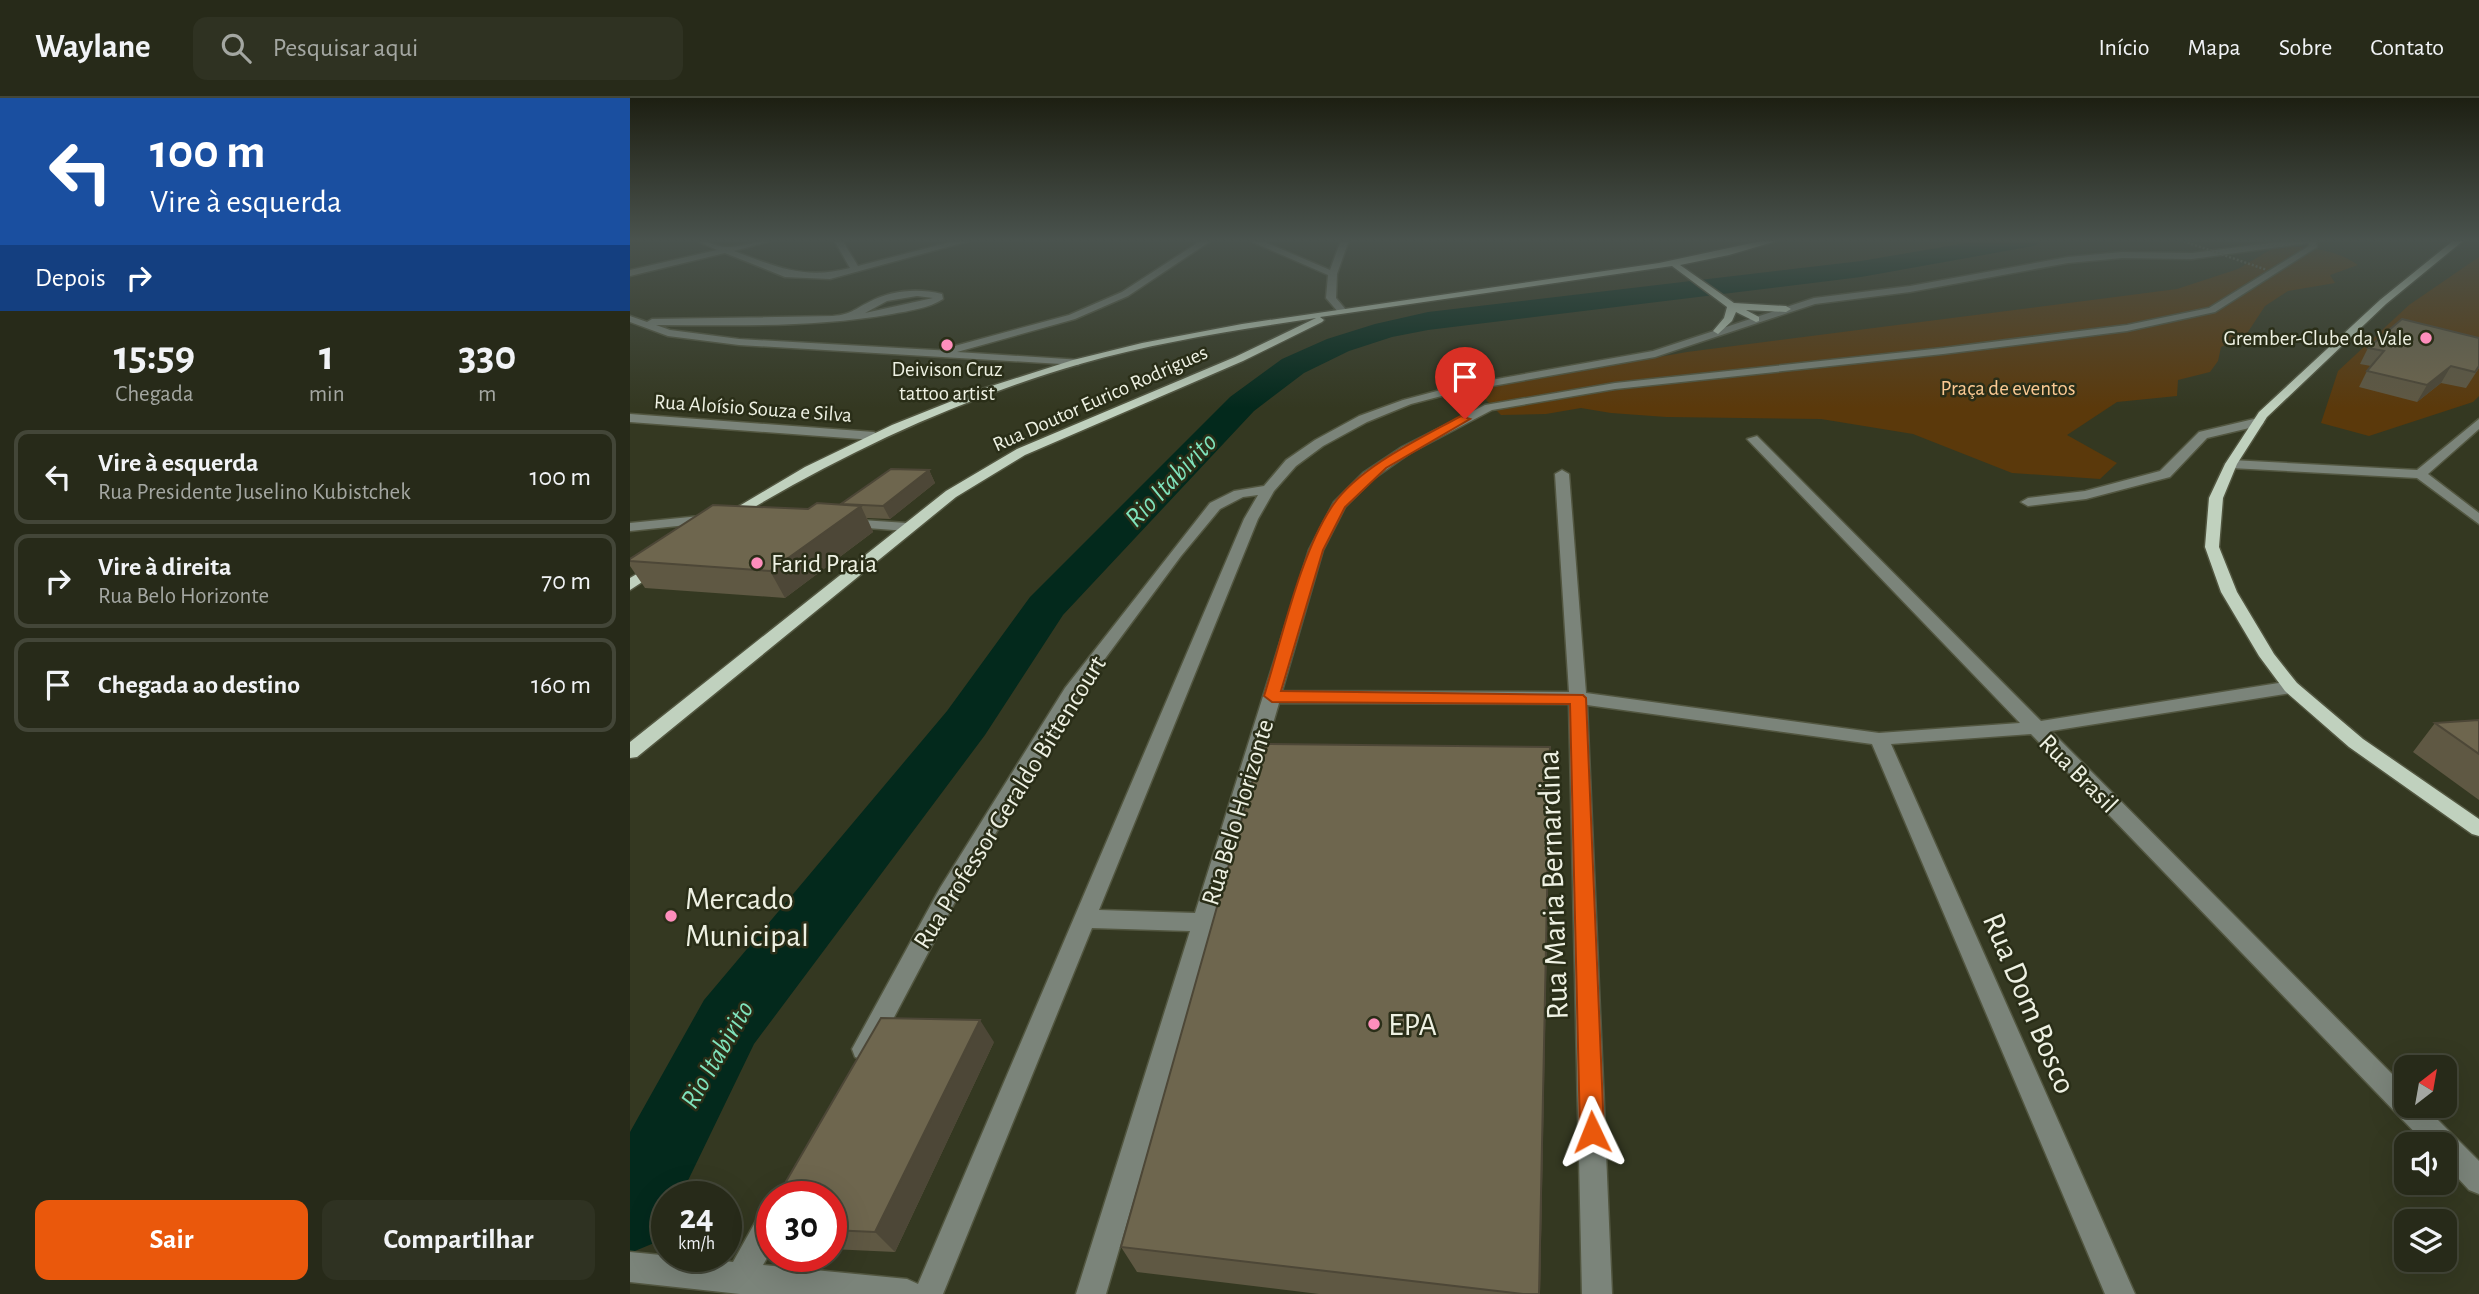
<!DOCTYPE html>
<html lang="pt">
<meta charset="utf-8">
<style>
body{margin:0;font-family:"Alegreya Sans",sans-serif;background:#2f3222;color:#f1f3f6;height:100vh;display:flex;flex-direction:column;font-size:26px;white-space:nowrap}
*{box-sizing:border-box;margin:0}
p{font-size:23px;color:#a4a7a2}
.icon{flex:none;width:38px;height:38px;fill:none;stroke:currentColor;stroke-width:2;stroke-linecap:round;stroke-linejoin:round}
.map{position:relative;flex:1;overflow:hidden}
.details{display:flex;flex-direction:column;background:#272a19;width:630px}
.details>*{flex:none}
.hud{background:#1a4fa0;color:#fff;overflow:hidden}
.needle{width:46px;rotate:31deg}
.fabs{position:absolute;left:1764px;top:957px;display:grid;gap:14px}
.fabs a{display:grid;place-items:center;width:63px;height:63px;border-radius:14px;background:#272a19;box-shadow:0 7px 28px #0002,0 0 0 2px #434638;font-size:35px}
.speed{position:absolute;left:21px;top:1083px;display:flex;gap:14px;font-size:35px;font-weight:700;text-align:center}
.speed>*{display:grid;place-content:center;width:91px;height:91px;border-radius:50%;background:#272a19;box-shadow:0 7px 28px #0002,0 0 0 2px #434638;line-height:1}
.speed small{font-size:18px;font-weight:400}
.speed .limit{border:10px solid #d22;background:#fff;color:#111}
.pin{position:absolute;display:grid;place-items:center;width:60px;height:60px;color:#fff;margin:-72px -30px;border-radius:50% 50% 50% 0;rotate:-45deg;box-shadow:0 0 7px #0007}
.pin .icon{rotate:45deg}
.me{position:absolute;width:77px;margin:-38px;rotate:358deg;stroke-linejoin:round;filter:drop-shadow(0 0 5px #0008)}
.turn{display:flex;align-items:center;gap:24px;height:147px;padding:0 35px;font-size:32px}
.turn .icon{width:91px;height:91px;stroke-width:2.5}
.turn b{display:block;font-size:49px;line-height:60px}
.then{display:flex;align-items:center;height:66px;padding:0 35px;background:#0003;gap:14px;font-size:26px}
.eta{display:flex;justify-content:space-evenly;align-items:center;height:119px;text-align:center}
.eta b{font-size:42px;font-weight:700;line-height:49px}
.button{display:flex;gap:14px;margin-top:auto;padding:14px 35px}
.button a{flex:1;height:80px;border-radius:14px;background:#ea580c;color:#fff;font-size:28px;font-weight:700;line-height:80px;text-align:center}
.button a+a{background:#2f3222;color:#f1f3f6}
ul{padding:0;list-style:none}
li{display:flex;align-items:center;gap:21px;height:94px;margin:0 14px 10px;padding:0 21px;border:4px solid #434638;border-radius:14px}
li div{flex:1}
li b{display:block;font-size:26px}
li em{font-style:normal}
header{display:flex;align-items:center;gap:42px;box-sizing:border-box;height:98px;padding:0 35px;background:#272a19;border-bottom:2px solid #434638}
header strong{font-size:33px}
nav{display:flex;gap:38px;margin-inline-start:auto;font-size:24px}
.search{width:490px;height:63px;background:#2f3222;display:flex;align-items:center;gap:18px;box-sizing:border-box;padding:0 24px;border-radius:14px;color:#a4a7a2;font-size:26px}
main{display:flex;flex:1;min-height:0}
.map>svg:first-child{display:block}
</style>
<header>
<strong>Waylane</strong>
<div class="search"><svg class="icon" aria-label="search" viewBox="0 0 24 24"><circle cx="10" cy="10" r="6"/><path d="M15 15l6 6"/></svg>Pesquisar aqui</div>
<nav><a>Início</a><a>Mapa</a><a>Sobre</a><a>Contato</a></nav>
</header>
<main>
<section class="details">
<div class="hud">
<div class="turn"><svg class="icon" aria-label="left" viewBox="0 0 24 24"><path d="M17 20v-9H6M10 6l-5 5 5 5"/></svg><div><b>100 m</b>Vire à esquerda</div></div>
<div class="then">Depois<svg class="icon" aria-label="right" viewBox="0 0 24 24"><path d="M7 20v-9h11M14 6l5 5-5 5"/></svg></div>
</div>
<div class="eta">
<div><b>15:59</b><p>Chegada</p></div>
<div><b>1</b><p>min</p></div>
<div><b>330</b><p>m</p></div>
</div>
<ul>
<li><svg class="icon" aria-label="left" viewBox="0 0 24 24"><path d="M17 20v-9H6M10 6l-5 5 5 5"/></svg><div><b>Vire à esquerda</b><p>Rua Presidente Juselino Kubistchek</p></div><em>100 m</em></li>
<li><svg class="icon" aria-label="right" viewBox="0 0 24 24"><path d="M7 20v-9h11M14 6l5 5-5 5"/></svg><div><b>Vire à direita</b><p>Rua Belo Horizonte</p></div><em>70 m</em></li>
<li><svg class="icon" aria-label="arrive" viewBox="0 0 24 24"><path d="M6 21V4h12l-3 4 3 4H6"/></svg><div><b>Chegada ao destino</b></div><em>160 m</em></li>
</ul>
<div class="button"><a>Sair</a><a>Compartilhar</a></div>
</section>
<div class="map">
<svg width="1849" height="1196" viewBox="0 0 1849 1196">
<rect width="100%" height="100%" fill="#343821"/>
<path fill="#5b390b" d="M1648 147C1676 150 1704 150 1728 167L1700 177 1705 185 1658 193 1635 208 1616 237 1591 249 1588 263 1580 274 1548 282 1547 298 1487 304 1437 337 1487 365 1470 381 1382 375 1283 336 1191 321 1036 319 981 315 951 310 916 316 871 317 845 291 1057 254 1547 191 1608 171Z
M1849 159V298L1843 304 1739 338 1691 325 1708 273 1779 207Z"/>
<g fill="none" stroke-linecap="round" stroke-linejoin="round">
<path fill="#03291c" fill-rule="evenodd" d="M1354 142H1410L1406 147 1398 149 1231 179 798 232 762 239 719 253 674 275 624 313 433 517 355 637 124 946 50 1099H37V1126L29 1143 0 1155V1034L74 902 317 613 400 499 600 299 652 261 697 241 745 226 798 214 1231 163Z"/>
<g stroke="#525640" stroke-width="3">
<path id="minor" d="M65 142C77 142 88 150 98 149 114 149 128 142 144 142L104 153C146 169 175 182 220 170L204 142H212L228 168 328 142H343L200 181 155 179 95 155 0 178V172L87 152Z
M572 142H582L498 198 445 221 327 254 452 262 453 264 448 267 109 247 38 238 0 224V218L17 224 22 221 203 218C222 216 223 212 239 204 262 192 288 190 312 196L313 201C300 210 278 213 262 216 184 230 104 227 26 227L40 232 109 241 322 253 321 249 439 217 492 194ZM287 198 303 200 235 215 257 203Z
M618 142H630L700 172 711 142H719L707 176 706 200 717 213 715 215H709L696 200 698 177Z
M1663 142H1688L1686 144 1687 149 1585 214 1497 233 1313 256 985 291 862 312 780 355 743 381 715 409 693 452 652 593 939 594 925 376 932 372 939 376 956 595 1249 635 1390 625 1117 341 1127 338 1411 623 1661 583 1667 585 1670 589 1661 595 1421 633 1776 990V1008H1794L1849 1063V1096L1839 1092 1815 1066V1046H1796L1401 636 1261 646 1505 1196H1475L1242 646 957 607 982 1196H952L939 606 649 605 476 1196H446L560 833 462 830 313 1196H110L0 1184V1154L103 1164 132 1112 142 1108V1151L133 1167 277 1181 288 1186 614 421 628 397 613 399 590 411 551 458 448 597 326 802 243 959 234 962 225 959 222 951 310 790 435 590 580 405 604 393 634 388 656 362 685 342 729 318 773 302 822 289 1023 253 1184 200 1280 188 1438 159 1492 154 1562 155ZM1678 145 1679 148 1579 210 1497 227 1313 250 985 285 855 307 772 349 733 375 704 404 679 452 565 815 469 812 628 421 644 393 666 368 693 348 737 324 781 306 823 295 1025 259 1185 206 1280 194 1438 165 1492 160 1562 161Z
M0 316 244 334 250 338 244 342 0 324Z
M1628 320 1634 324 1632 327 1577 340 1540 379 1456 401 1398 408 1391 404 1398 400 1455 393 1530 373 1569 334Z
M1849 321V331L1798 376 1849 415V426L1787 380 1601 370 1595 366 1601 362 1787 372Z
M80 417 85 418V424L0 433V425Z
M216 421 277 425 284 429 277 433 211 428 209 425Z"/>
</g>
<g stroke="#525640" stroke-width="3">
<path id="major" d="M1136 142H1150L1099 157 1050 167 1104 205 1156 208 1161 211 1156 214 1116 212 1129 219V223L1126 224 1106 214 1102 223 1088 236 1083 233 1094 220 1097 209 1042 168 690 219 694 222 692 224 613 263 395 357 326 399 7 659 0 660V644L316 393 387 351 605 259 686 220C607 232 527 244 450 266 327 302 211 356 101 423H91L89 420 175 369 262 327 352 291 443 262 512 245 612 226 1029 165Z
M1824 142H1834L1756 206 1637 319 1607 366 1593 400 1589 449 1607 494 1644 556 1667 585 1733 641 1849 721V738L1842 736 1719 649 1655 593 1629 558 1591 494 1575 449 1579 400 1595 366 1629 314 1750 202Z
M27 464 34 468 32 471 0 492V480Z"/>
</g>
<use href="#minor" fill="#7b847a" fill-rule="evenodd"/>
<use href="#major" fill="#c0d1be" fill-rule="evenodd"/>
<path stroke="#6f735f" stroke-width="2.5" stroke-dasharray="2 2" stroke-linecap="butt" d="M1550 142 1637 172"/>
</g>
<path fill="#5f5843" d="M1738 250 1849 270 1836 290 1811 285 1787 304 1729 289 1737 273 1741 268 1730 266Z
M299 372 305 385 260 421 237 420 243 434 155 500 15 490 0 468V461L178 411 211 407Z
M1849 622V702L1783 654 1805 625Z
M920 678 910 1196H689L507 1174 491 1149Z
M364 944 265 1154 201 1151V1099Z
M142 1108V1138L130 1128Z"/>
<path fill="#4d4737" d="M1821 268 1811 285 1787 304 1797 287Z
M299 372 305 385 260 421 253 408Z
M231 408 243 434 155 500 140 473Z
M920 649 910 1196H909Z
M350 922 364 944 265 1154 245 1134Z"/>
<path fill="#6e664e" stroke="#4d4737" stroke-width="2" d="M1772 221 1849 240V268L1845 274 1821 268 1797 287 1737 273 1754 253 1738 250Z
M261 371 299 372 253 408 211 406Z
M187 405 231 408 140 473 0 463V461L83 407 178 411Z
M1849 622V656L1805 625Z
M633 646 920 649 909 1196H893L491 1149Z
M251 920 350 922 245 1134 201 1132V1099H147Z
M142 1108V1129L130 1128Z"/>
<linearGradient id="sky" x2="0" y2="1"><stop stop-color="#1d1f12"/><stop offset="0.46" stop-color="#4a534e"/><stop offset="1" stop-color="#4a534e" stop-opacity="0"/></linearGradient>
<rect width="1849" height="310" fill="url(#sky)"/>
<path fill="#ea580c" stroke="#983908" stroke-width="2" d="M831 318 840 321 756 370 715 409 693 452 651 593 953 597 956 600 974 1034 971 1042 962 1045 954 1042 950 1034 940 606 642 604 634 598C652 541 670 455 703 407 729 369 791 340 831 318Z"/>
<g fill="#fe8ebc" stroke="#2a2e18" stroke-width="2.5">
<circle cx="1796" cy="240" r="7"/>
<circle cx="317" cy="247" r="7"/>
<circle cx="127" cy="465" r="7"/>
<circle cx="41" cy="818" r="7"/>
<circle cx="744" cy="926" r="7"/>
</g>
<g text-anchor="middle" stroke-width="5" stroke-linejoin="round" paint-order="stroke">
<g font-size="21" fill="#eef1e3" stroke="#2a2e18" text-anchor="end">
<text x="1782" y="247">Grember-Clube da Vale</text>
<text x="317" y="278" text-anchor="middle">Deivison Cruz<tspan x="317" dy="24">tattoo artist</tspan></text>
</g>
<g font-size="21" fill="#fac993" stroke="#2a2e18">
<text x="1378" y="297">Praça de eventos</text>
</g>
<g font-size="21" fill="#eef1e3" stroke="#2a2e18">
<text transform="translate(470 300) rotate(-24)" y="7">Rua Doutor Eurico Rodrigues</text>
<text transform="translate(123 310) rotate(4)" y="7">Rua Aloísio Souza e Silva</text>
</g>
<g font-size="26" fill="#eef1e3" stroke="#2a2e18" text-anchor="start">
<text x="141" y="474">Farid Praia</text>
</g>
<g font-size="26" fill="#eef1e3" stroke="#2a2e18">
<text transform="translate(1449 675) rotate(45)" y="9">Rua Brasil</text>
<text transform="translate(379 704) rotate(-58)" y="9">Rua Professor Geraldo Bittencourt</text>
<text transform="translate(607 714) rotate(-73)" y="9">Rua Belo Horizonte</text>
</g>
<g font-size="28" font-style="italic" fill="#7fe3bc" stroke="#2a2e18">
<text transform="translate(540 381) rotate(-46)" y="10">Rio Itabirito</text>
<text transform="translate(86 956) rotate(-60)" y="10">Rio Itabirito</text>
</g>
<g font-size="32" fill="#eef1e3" stroke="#2a2e18">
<text transform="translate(922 787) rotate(-92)" y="11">Rua Maria Bernardina</text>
<text transform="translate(1400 905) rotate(67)" y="11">Rua Dom Bosco</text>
</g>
<g font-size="32" fill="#eef1e3" stroke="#2a2e18" text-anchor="start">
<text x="55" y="811">Mercado<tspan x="55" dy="37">Municipal</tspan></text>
<text x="758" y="937">EPA</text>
</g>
</g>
</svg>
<div class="fabs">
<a><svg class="needle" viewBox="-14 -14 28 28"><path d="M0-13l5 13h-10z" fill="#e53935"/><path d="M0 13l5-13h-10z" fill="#a4a7a2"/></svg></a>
<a><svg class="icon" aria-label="sound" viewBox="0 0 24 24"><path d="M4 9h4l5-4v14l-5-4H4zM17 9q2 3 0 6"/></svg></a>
<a><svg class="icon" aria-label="layers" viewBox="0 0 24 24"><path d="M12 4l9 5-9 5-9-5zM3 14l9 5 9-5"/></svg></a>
</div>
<div class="speed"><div>24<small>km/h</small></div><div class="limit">30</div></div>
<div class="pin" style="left:835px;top:321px;background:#d93025"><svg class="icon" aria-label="arrive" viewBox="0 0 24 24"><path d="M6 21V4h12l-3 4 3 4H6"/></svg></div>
<svg class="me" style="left:962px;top:1034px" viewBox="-20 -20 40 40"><path d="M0-17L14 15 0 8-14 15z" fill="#ea580c" stroke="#fff" stroke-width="4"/></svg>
</div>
</main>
